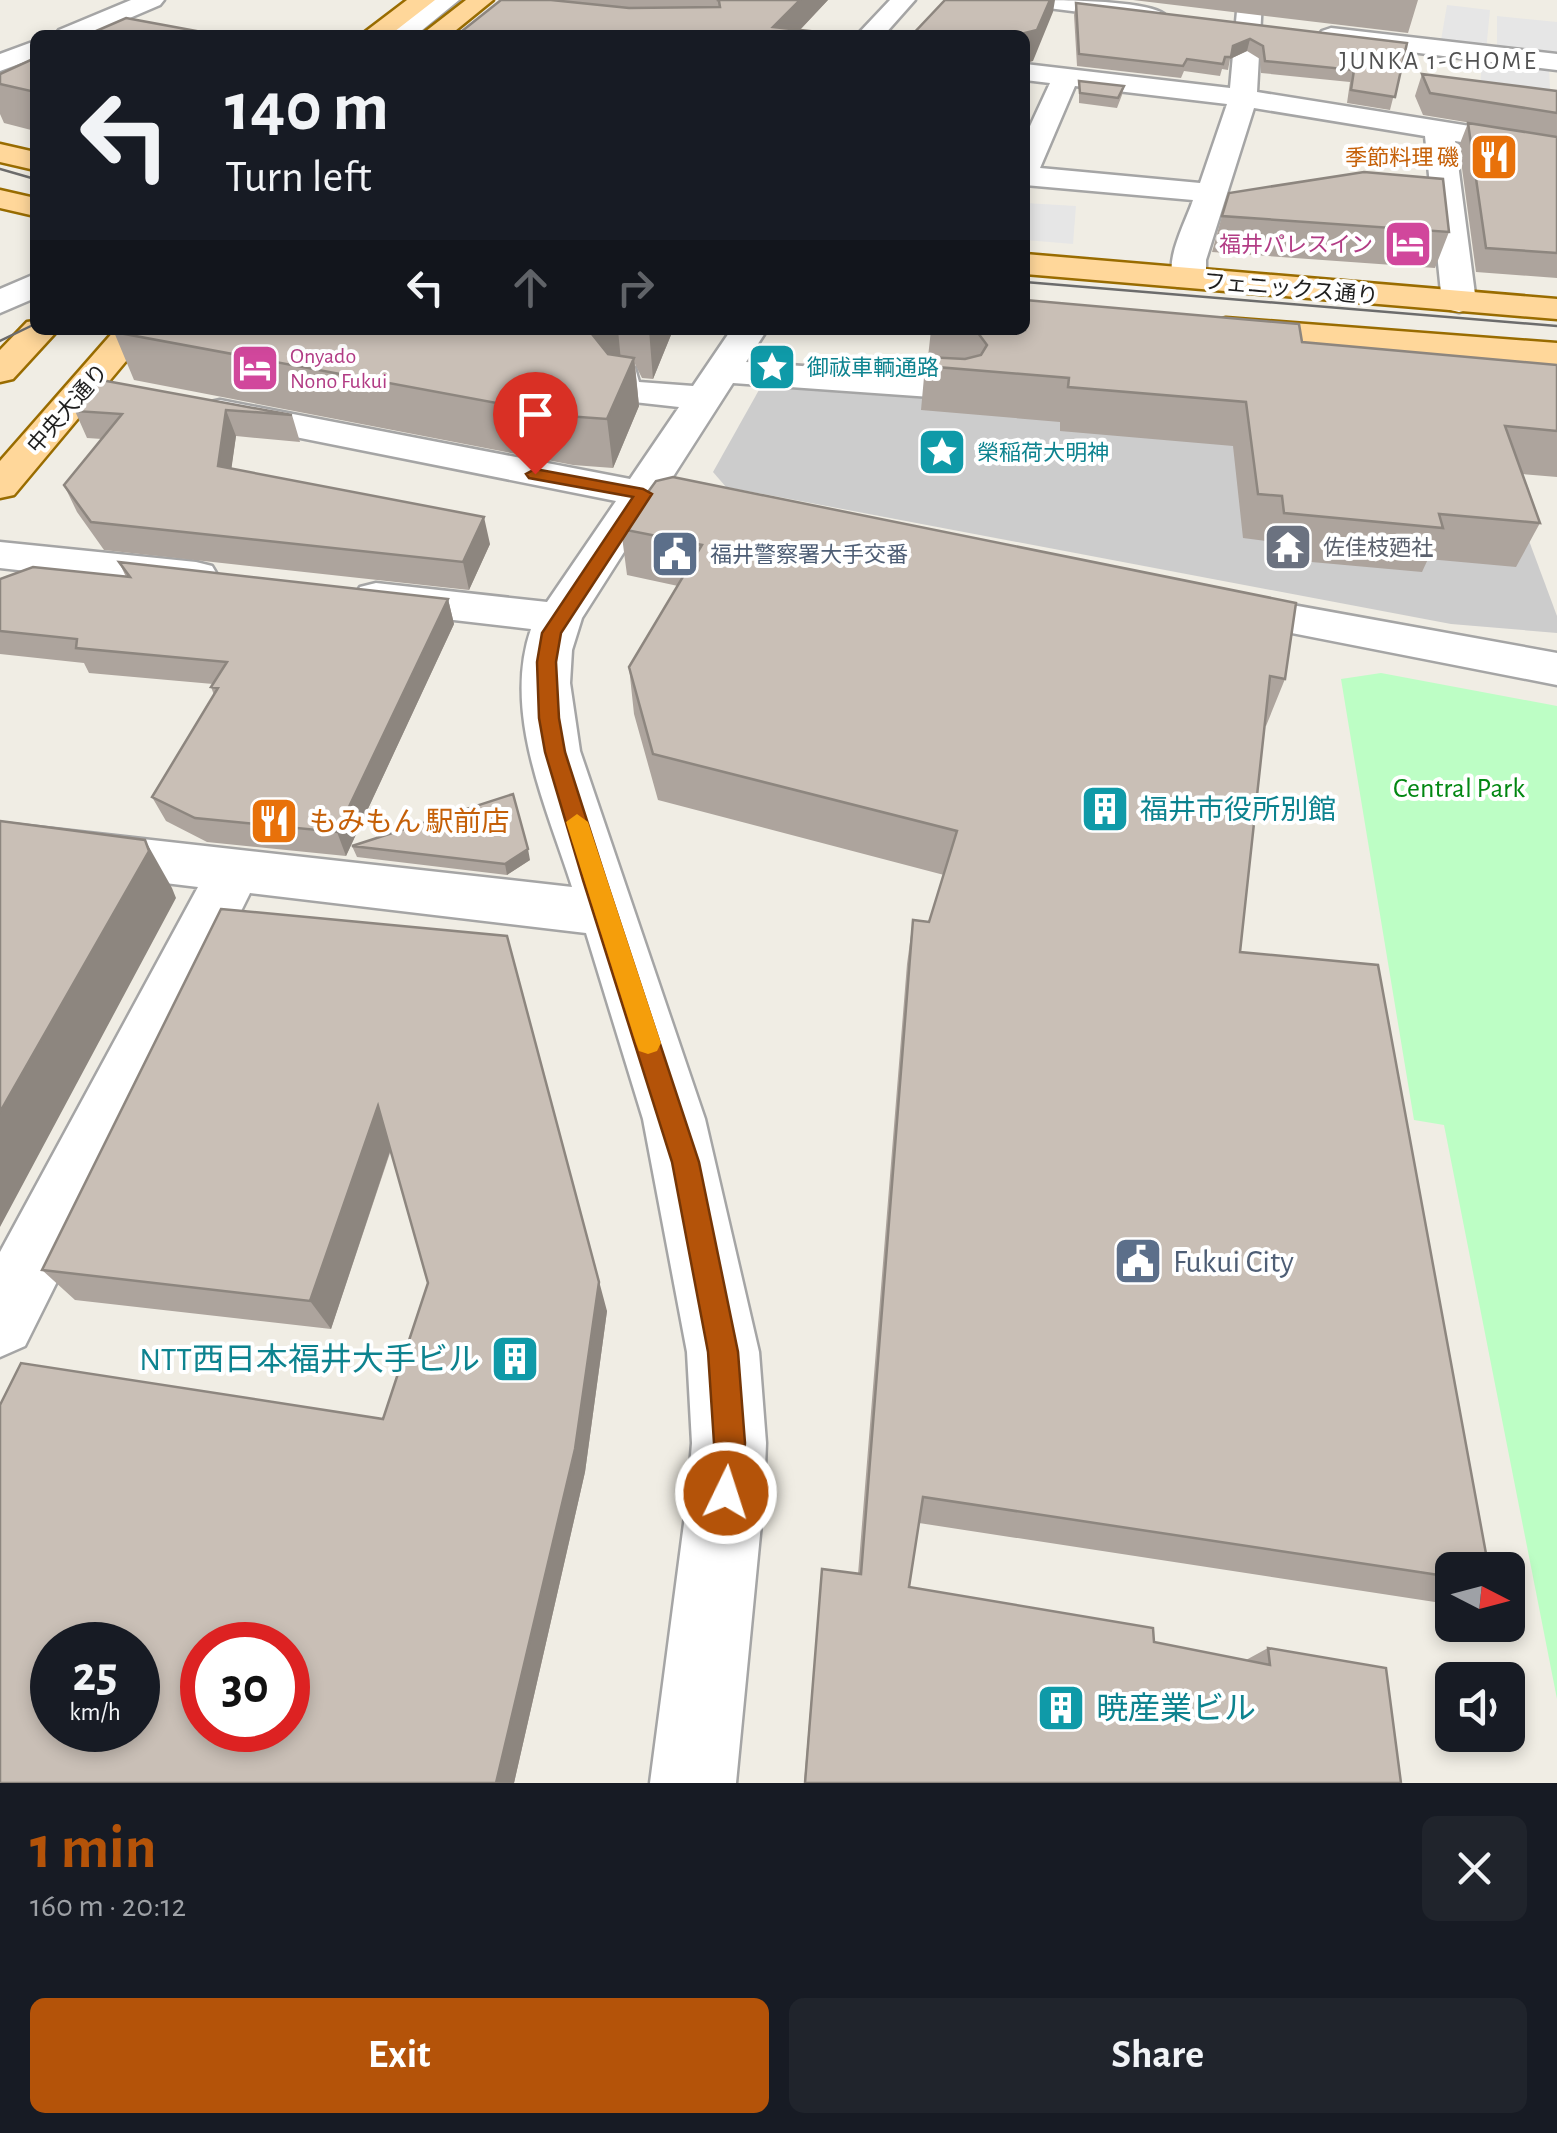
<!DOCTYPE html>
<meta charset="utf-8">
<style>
body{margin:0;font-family:"Alegreya Sans","Noto Sans JP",sans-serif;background:#20242c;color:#f1f3f6;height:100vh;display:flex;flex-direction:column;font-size:38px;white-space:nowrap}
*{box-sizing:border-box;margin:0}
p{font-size:32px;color:#9ea1a6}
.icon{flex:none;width:55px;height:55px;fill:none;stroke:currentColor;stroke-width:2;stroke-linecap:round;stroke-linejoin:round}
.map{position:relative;height:1783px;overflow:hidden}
.side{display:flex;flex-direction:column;background:#171b24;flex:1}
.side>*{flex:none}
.banner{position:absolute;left:30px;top:30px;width:1000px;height:305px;border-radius:15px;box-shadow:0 5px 15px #0003;background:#171b24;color:#f1f3f6;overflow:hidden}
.needle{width:65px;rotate:96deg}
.tools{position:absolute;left:1435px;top:1552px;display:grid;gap:20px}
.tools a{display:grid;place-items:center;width:90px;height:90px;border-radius:15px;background:#171b24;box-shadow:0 5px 15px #0003;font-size:50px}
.speed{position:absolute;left:30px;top:1622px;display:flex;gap:20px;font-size:50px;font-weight:700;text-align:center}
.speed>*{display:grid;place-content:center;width:130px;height:130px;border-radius:50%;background:#171b24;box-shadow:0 5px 15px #0003;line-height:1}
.speed small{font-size:25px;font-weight:400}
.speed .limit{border:15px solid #d22;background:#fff;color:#111}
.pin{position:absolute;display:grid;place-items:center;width:85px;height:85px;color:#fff;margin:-102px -42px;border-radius:50% 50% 50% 0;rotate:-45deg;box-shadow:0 0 10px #0007}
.pin .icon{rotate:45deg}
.me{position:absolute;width:110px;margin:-55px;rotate:4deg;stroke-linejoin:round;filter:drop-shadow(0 0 8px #0008)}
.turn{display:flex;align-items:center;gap:35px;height:210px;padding:0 30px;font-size:45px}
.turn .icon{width:130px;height:130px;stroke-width:2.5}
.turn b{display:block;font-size:70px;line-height:85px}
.lanes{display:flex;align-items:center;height:95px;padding:0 30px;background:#0003;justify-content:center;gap:50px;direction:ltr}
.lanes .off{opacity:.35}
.round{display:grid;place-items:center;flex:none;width:105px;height:105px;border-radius:15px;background:#20242c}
.summary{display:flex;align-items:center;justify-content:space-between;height:170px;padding:0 30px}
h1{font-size:60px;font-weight:700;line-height:75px;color:#b45309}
.cta{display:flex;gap:20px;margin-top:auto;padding:20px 30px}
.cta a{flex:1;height:115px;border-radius:15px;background:#b45309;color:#fff;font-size:40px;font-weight:700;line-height:115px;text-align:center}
.cta a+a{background:#20242c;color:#f1f3f6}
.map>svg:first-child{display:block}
</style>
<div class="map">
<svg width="1557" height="1783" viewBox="0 0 1557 1783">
<rect width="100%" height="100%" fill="#f0ede4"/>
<path fill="#ccc" d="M773 365 1505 476 1557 616V633L1451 624 726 487 713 472Z"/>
<path fill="#bdfec5" d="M1381 673 1557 706V1699L1444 1125 1414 1120 1341 679Z"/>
<path fill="#e6e6e6" d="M1447 5 1490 10 1486 51 1440 46Z
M1497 16 1557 22V58L1497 52Z
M1482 60 1549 68 1551 110 1479 101Z
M1025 203 1076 206 1073 244 1025 240Z"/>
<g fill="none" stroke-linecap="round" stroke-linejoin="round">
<g stroke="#a5a5a5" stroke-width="5">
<path id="minor" d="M131 0H164L160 5 90 35H55L59 30Z
M432 0H459L416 35H387Z
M890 0H915L884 35H857Z
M1028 0C1057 0 1145 0 1164 14L1152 21 1040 7Z
M1238 0H1262L1257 92 1557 140V158L1455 141 1476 302 1471 309 1459 312 1447 309 1442 302 1425 136 1254 108 1206 260V280L1201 287H1177C1161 265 1185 224 1193 200L1025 185V137L1050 83 1025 80V64L1230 88ZM1075 86 1227 104 1200 183 1040 168Z
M1331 28 1557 54V70L1322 41 1318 36 1322 31Z
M35 41V58L0 71V54Z
M35 274V298L0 313V289Z
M731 330H767L746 362 959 377 972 380 978 388 972 396 959 399 733 383 667 486 690 491 696 500 690 509 675 512 652 508 582 618 572 650 570 683 580 751 705 1119 759 1352 766 1443 764 1493 736 1783H650L688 1493 692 1443 687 1352 643 1119 586 933 250 893 25 1346 0 1357V1252L198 887 0 863V823L572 887C547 808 502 713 531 629L376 611 360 607 354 597 360 587 376 583 547 602 616 501 220 422 206 419 201 411 206 403 220 400 630 479 679 407 616 400 601 384 609 368 622 365 635 368 639 382 693 386Z
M0 542 196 562 212 566 218 576 212 586 196 590 0 568Z
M1221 592 1557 653V685L1205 616 1198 606 1205 596Z"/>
</g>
<g stroke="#996c00" stroke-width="5">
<path id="major" d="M407 0H435L390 35H361Z
M466 0H493L450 35H421Z
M0 144 35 152V170L0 162Z
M0 190 35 198V216L0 208Z
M1025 254 1557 299V319L1025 274Z
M1226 318 1557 343V365L1213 337 1208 329 1213 321Z
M35 321V330H58L13 379 0 382V350L27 322Z
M115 330H152L14 495 0 498V461Z"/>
</g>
<use href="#minor" fill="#fff" fill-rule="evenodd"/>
<use href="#major" fill="#ffd79a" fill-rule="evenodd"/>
<path stroke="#6c6c6c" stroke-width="2.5" d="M0 169 35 179
M1025 282 1557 326
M0 341 35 324"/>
</g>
<path fill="#ada49d" d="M501 0H828L800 30Z
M1133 0H1418L1408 33Z
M1076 3 1407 43 1390 110 1347 103 1350 82 1261 73 1260 59 1247 51 1230 59 1228 70 1222 69 1220 76 1184 71 1181 78 1077 66 1074 15Z
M35 58V131L4 123 0 114V74Z
M1422 74 1557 91V137L1423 115 1415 96Z
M1079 81 1124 86 1122 95 1117 108 1079 103Z
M1468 123 1557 137V278L1476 272 1459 146Z
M1222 216 1449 232 1435 268 1212 252Z
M115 330H673L653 379 642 378 635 364 639 406 613 468 573 465 134 380 114 332Z
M931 330H1025L1302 342 1557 365V477L1522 474 1540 523 1516 567 1428 559 1422 572 1268 558 1266 541 1243 538 1233 446 1060 431V422L921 410 925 366 928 357Z
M101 380 292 415 300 442 236 436 231 469 490 544 469 590 104 550 77 512 64 485 102 439 87 438 75 411Z
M656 481 1285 679 1266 726 1264 725 1240 952 1452 1570V1602L1448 1604 919 1523 909 1587 1154 1642 1246 1660 1268 1648 1401 1783H804L822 1569 858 1574 907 964 913 920 929 922 944 875 658 800 634 714 629 667 678 586 627 575 621 529Z
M119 562 448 599 454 624 346 856 207 842 166 821 152 797 214 695 211 687 213 684 89 673 84 663 0 654V579L126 577Z
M352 846 530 860 507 875 357 857Z
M221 909 607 1311 585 1472 514 1783H0L383 1419 428 1283 391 1150 331 1329 75 1300 42 1270Z"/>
<path fill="#8d867f" d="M800 0H828L795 35 773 27Z
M1050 0H1055L1053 12 1033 61 1027 63 1025 75V33Z
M1250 39 1247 51 1230 59 1233 46Z
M594 330H618L621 361 606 366 592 334Z
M649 330H673L653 379Z
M634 358 639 406 613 468 607 419Z
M226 410 236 436 228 493 218 466Z
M484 517 490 544 469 590 463 562Z
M448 599 454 624 346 856 337 832Z
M145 840 172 888 176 898 0 1227V1112Z
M528 849 530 860 507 875 505 864Z
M507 936 607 1311 585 1472 514 1783H496Z
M378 1106 394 1139 331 1329 310 1301Z"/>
<path fill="#c9bfb6" stroke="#8d867f" stroke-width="2.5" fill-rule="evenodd" d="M501 0H551L629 8 720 7 719 1 717 0H800L773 27 846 35H457Z
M945 0H1050L1037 30 1025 33 1028 52 1025 59V35H912Z
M1076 3 1407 43 1395 97 1351 90 1354 70 1265 61 1263 46 1250 39 1233 46 1231 57H1225L1223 64 1187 59 1183 66 1079 54Z
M126 18 218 35H87Z
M35 58V92L0 84V74Z
M1422 74 1557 91V113L1430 93Z
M1079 81 1124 86 1118 98 1080 93Z
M1468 123 1557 137V253L1486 248Z
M1364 172 1443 179 1449 232 1222 216 1229 193Z
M1025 300 1299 324 1302 342 1557 365V431L1505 426 1540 523 1439 514 1443 528 1284 513 1282 496 1258 494 1246 402 1068 387 1069 378 925 366 926 357 965 359 981 355 987 345 978 333 948 330H1025Z
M115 330H594L592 334 608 354 634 358 607 419 566 416 114 332Z
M101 380 292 415 226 410 218 466 484 517 463 562 91 522 64 485 122 414 75 411Z
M673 477 1296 603 1285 679 1270 676 1240 952 1378 965 1489 1570H1452V1577L923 1497 909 1587 1153 1628 1154 1642 1270 1665 1268 1648 1386 1668 1401 1783H805L822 1569 861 1574 913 920 929 922 957 831 653 754 629 667 702 545 621 529 656 481Z
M119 562 448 599 337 832 195 818 152 797 218 688 211 687 227 662 76 648 77 639 0 631V579L33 567 130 577Z
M513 794 528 849 505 864 352 846Z
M0 821 145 840 149 851 0 1112Z
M221 909 507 936 599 1282 575 1449 496 1783H0V1405L21 1363 383 1419 428 1283 378 1106 310 1301 42 1270ZM52 1645H138V1730H52ZM202 1645H288V1730H202Z"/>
<path fill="#b45309" stroke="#753606" stroke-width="2.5" d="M535 469 643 489 652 494 561 633 556 662 559 718 565 752 606 880 699 1162 738 1352 745 1443 741 1493 737 1504 726 1509 715 1504 710 1493 714 1443 708 1352 672 1162 583 880 545 752 539 718 537 662 542 633 633 497 529 478 526 474Z"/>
<path fill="#f59e0b" d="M577 814 588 822 661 1043 657 1051 648 1054 639 1051 636 1043 566 822Z"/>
<defs>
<g id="restaurant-square" transform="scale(2.5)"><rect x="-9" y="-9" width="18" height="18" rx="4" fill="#e8710a" stroke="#fff"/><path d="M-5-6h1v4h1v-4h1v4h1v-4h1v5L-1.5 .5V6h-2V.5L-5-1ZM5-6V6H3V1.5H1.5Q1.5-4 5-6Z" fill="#fff"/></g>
<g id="hotel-square" transform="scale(2.5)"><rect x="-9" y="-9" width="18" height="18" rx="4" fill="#d1479c" stroke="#fff"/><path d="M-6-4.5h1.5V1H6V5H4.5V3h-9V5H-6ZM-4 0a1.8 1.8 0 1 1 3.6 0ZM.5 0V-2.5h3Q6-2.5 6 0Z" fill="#fff"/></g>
<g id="sight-square" transform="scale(2.5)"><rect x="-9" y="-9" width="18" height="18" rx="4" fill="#0f9aa8" stroke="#fff"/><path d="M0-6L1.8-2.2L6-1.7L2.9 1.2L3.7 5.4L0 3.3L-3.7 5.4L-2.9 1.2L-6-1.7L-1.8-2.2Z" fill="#fff"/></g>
<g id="temple-square" transform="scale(2.5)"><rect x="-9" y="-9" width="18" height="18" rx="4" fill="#6b7280" stroke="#fff"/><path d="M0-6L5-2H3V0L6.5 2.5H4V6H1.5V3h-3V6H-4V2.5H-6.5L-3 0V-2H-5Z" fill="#fff"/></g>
<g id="civic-square" transform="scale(2.5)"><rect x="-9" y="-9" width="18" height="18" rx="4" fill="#5c6f8a" stroke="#fff"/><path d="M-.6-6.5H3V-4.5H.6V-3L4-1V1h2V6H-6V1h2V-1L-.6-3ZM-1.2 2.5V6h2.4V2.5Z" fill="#fff"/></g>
<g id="building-square" transform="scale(2.5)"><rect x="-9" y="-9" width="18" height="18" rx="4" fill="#0f9aa8" stroke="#fff"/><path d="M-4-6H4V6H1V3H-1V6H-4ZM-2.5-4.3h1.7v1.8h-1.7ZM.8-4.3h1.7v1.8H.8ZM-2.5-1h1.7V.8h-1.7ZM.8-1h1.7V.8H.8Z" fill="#fff"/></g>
</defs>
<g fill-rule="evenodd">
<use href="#restaurant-square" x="1494" y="157"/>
<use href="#hotel-square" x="1408" y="244"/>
<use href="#sight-square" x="772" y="367"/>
<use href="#hotel-square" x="255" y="368"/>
<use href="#sight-square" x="942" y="452"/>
<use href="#temple-square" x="1288" y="547"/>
<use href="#civic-square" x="675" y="554"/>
<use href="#building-square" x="1105" y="809"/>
<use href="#restaurant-square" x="274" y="821"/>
<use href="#civic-square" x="1138" y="1261"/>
<use href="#building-square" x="515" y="1359"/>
<use href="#building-square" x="1061" y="1708"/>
</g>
<g text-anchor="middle" stroke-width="8" stroke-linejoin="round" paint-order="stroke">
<g font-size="22" fill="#c56008" stroke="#fff" text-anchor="end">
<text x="1459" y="165">季節料理 磯</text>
</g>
<g font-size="22" fill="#b23c85" stroke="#fff" text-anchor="end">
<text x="1373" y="252">福井パレスイン</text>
<text x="290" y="363" text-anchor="start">Onyado<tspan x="290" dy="25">Nono Fukui</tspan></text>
</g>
<g font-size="22" fill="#1e1e1e" stroke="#fff">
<text transform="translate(1291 288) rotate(5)" y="8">フェニックス通り</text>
<text transform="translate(67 408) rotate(-49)" y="8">中央大通り</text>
</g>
<g font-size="22" fill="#0d838f" stroke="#fff" text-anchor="start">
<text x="807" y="375">御祓車輌通路</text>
<text x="977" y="460">榮稲荷大明神</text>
</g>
<g font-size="22" fill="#5b616d" stroke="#fff" text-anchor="start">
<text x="1323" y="555">佐佳枝廼社</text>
</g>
<g font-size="22" fill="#4e5e75" stroke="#fff" text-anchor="start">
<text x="710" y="562">福井警察署大手交番</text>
</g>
<g font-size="25" letter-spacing="2.5" fill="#515151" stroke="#fff">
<text x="1439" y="69">JUNKA 1-CHOME</text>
</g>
<g font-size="28" fill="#028712" stroke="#fff">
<text x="1459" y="797">Central Park</text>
</g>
<g font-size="28" fill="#0d838f" stroke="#fff" text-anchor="start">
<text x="1140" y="819">福井市役所別館</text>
</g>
<g font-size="28" fill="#c56008" stroke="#fff" text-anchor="start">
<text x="309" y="831">もみもん 駅前店</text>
</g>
<g font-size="32" fill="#4e5e75" stroke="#fff" text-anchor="start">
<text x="1173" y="1272">Fukui City</text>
</g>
<g font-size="32" fill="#0d838f" stroke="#fff" text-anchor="end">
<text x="480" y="1370">NTT西日本福井大手ビル</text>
<text x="1096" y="1719" text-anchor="start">暁産業ビル</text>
</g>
</g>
</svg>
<div class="tools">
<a><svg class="needle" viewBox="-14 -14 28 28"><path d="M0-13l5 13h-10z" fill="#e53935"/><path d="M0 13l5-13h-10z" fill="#9ea1a6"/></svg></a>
<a><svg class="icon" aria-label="sound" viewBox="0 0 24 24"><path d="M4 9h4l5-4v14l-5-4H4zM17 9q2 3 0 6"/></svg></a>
</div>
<div class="speed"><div>25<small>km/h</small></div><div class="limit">30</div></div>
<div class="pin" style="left:535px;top:474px;background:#d93025"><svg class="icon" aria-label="arrive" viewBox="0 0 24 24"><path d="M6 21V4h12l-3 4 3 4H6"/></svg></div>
<svg class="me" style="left:726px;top:1493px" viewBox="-20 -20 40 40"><circle r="17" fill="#b45309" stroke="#fff" stroke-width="3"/><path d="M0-11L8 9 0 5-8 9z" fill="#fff"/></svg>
<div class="banner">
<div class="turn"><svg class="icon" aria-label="left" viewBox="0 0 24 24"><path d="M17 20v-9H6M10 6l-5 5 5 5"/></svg><div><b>140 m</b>Turn left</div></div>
<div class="lanes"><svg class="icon" aria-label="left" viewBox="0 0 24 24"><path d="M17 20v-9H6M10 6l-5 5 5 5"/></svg><svg class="icon off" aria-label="ahead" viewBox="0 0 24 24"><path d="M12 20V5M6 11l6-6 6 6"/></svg><svg class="icon off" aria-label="right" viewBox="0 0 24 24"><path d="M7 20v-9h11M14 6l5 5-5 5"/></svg></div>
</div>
</div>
<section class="side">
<div class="summary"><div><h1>1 min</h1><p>160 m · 20:12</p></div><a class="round"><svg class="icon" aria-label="close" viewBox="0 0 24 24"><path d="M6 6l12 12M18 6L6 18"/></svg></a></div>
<div class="cta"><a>Exit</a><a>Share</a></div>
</section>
